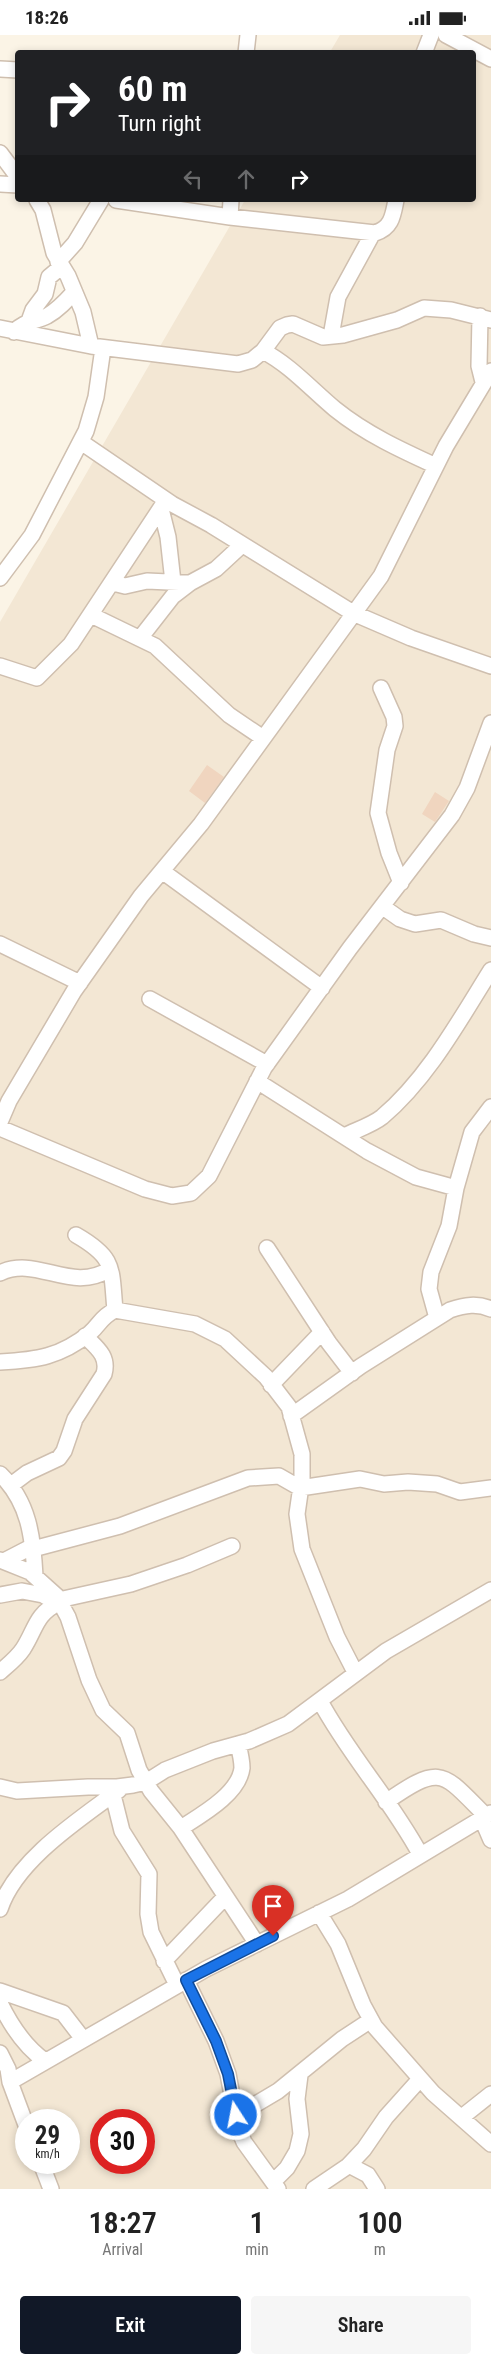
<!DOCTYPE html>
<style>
body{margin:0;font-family:"Roboto Condensed",sans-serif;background:#f6f6f6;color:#222;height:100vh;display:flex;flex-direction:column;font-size:19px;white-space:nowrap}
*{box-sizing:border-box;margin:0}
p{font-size:16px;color:#767676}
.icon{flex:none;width:28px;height:28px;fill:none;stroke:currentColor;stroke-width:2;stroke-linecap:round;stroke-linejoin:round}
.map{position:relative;height:2154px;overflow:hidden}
.side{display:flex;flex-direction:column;background:#fff;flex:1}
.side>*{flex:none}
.guide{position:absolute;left:15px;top:15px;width:461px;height:152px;border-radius:5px;box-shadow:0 2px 8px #0003;background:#202124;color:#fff;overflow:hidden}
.speed{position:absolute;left:15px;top:2074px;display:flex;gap:10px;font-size:25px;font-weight:700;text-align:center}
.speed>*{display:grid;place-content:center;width:65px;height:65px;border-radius:50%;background:#fff;box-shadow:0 2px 8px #0003;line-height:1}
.speed small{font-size:12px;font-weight:400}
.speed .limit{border:8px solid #d22;background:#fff;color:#111}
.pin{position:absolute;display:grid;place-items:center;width:42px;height:42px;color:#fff;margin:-51px -21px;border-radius:50% 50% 50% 0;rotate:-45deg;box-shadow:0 0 5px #0007}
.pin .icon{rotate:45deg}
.me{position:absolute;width:55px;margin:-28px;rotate:349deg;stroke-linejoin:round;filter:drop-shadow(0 0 4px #0008)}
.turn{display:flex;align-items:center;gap:18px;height:105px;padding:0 20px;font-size:22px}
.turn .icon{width:65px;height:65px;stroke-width:2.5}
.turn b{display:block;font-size:35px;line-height:42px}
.lanes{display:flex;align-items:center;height:48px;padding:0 20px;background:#0003;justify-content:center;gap:25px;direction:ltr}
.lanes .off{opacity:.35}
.eta{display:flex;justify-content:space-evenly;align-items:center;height:85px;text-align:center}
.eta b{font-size:30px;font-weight:600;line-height:35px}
.action{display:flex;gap:10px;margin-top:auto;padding:10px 20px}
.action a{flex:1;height:58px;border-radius:5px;background:#111827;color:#fff;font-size:20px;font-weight:600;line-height:58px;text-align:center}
.action a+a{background:#f6f6f6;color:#222}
.status{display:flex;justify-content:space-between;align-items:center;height:35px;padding:0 25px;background:#fff;direction:ltr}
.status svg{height:14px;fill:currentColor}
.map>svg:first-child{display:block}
</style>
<div class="status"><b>18:26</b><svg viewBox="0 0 49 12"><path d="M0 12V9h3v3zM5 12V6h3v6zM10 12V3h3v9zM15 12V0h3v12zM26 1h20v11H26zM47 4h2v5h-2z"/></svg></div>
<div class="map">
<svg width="491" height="2154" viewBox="0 0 491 2154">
<rect width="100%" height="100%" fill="#fbf4e6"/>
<path fill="#f3e7d4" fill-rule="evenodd" d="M340 0H491V2154H0V587L245 165H474V18L330 17ZM26 2085H69V2128H26ZM101 2085H144V2128H101Z"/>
<path fill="#f0d5bf" d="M207 730 224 742 205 768 189 756Z
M435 757 449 766 435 787 422 779Z"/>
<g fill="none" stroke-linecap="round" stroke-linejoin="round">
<g stroke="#cfbfaf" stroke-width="18">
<path id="minor" d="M446 0 491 24
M246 18 248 0
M424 18 431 0
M0 34 18 35
M0 118 18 142
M0 149 18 150
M37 165 43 175 54 218 68 241 83 277 91 311
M116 165 230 182 375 198C392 193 393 180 396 165
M230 182 231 165
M58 227 75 208 101 165
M480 281 479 331 483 347
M29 286 33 275 45 259 49 242 61 232
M0 293 91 311 238 329 252 325 263 316 280 293 287 290 293 289 323 302 343 300 397 285 424 273 451 275 491 285
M14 297C24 286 35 287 47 281 58 275 66 266 74 257
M331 301 338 262 373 198
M263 316C290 330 311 354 335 374 366 399 401 415 436 431
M81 407 172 469 211 490 353 578 411 603 491 631
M161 474 168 502 173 547
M0 543 32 500 86 396 96 362 103 313
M113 548 125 551 147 546 190 548
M91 580 155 611 229 680 263 703
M141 602 173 561 190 548 216 534 242 510
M0 631 37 643 71 609 166 465
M381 653 394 682 395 691 387 715 378 778 389 818 401 848
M162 836 322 953
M383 872 400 884 415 889 441 885 474 899 491 903
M0 909 80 948
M150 964 267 1029
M257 1046 367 1116 416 1142 456 1153
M0 1087 9 1066 74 956 141 861 201 789 381 541 446 411 491 336
M0 1093 145 1154 172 1161 191 1158 209 1141 264 1033 350 913 452 780 467 753 491 688
M344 1101C356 1095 372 1090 382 1082 428 1043 459 986 491 935
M76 1200C116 1223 111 1233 115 1275L195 1289 225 1304 266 1342 289 1372 302 1419V1444L297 1479 302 1514 337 1602 355 1637
M267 1213 329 1308 352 1338
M0 1238C37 1220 71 1259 110 1234
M437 1283 429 1254 431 1237 449 1191 456 1153 472 1097 491 1072
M0 1327C37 1325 60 1322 90 1298 100 1289 101 1282 115 1275
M271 1350 322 1297
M291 1381 361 1331 450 1275C465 1270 477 1268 491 1274
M0 1439C29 1467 33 1502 35 1541
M11 1450 27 1438 59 1423 64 1416 75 1384 104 1339C109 1321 97 1313 85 1301
M33 1514 120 1491 248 1443 279 1441 300 1453 360 1444 384 1449 408 1447 437 1449 460 1457 491 1453
M0 1525 30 1537 60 1564
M4 1526 33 1511
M0 1560 22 1556 43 1560 62 1571 68 1582 89 1645 103 1675 127 1698 139 1735 151 1756 180 1792 257 1909
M54 1566 131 1549 187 1530 232 1511
M0 1637C8 1630 17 1623 23 1614 36 1594 35 1580 58 1568
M320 1666C349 1720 391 1765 420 1819
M0 1752 17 1756 88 1752H117L133 1750 146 1747 165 1735 213 1716 249 1706 288 1689 386 1616 491 1555
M113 1760 122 1796 149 1839 148 1879 151 1897 177 1950
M386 1767C442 1728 442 1737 486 1781
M482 1784 491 1805
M181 1793C201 1780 239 1759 242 1733 242 1725 240 1717 238 1709
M0 1874C16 1825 80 1784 119 1755
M319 1878 338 1909 363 1970 375 1992 433 2058 491 2109
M164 1926 225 1862
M186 1945 216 2006 228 2039 238 2092 244 2107 278 2154
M0 1956 63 1978 83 2004
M0 1968C11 1991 24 2011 45 2026
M0 2018 8 2034 10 2047 26 2090
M10 2047 206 1934 348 1864 491 1778
M236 2081 278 2056 342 2004 371 1985
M462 2082 491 2059
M41 2128 51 2154
M349 2130 368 2140 377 2154
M273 2147 287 2133 297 2116 301 2099 297 2064 300 2040
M314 2154 348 2131 364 2114 386 2082 420 2044"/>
</g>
<use href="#minor" stroke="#fff" stroke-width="15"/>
</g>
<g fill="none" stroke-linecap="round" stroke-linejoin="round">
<g stroke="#114b97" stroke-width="12">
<path id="route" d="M236 2080 228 2039 216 2006 186 1945 273 1901"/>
</g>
<use href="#route" stroke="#1a73e8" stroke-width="9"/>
</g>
</svg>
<div class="speed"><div>29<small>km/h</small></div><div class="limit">30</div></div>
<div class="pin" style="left:273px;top:1901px;background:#d93025"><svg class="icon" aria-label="arrive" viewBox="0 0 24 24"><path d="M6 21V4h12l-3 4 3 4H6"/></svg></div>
<svg class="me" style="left:236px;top:2080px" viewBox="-20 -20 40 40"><circle r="17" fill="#1a73e8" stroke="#fff" stroke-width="3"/><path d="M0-11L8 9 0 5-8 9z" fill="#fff"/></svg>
<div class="guide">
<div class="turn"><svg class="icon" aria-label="right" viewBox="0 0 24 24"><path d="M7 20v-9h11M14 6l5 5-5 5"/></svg><div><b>60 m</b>Turn right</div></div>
<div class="lanes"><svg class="icon off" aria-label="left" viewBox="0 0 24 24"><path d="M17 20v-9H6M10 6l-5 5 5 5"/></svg><svg class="icon off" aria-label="ahead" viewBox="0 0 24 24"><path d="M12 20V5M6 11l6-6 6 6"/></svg><svg class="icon" aria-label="right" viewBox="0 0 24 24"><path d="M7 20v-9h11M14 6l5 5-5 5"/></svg></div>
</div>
</div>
<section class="side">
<div class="eta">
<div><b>18:27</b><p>Arrival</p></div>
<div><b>1</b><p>min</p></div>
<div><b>100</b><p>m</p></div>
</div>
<div class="action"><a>Exit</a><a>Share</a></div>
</section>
